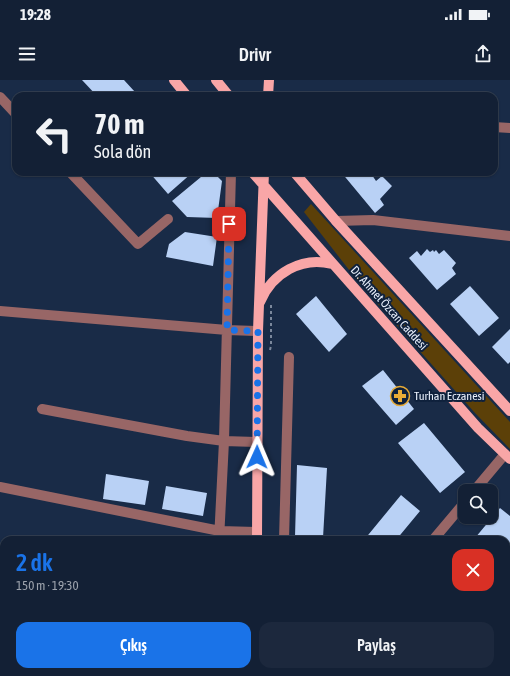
<!DOCTYPE html>
<html lang="tr">
<meta charset="utf-8">
<style>
body{margin:0;font-family:"Asap Condensed",sans-serif;background:#1c283d;color:#f1f3f6;height:100vh;display:flex;flex-direction:column;font-size:15px;white-space:nowrap}
*{box-sizing:border-box;margin:0}
p{font-size:13px;color:#9da3ad}
.icon{flex:none;width:22px;height:22px;fill:none;stroke:currentColor;stroke-width:2;stroke-linecap:round;stroke-linejoin:round}
.map{position:relative;flex:1;overflow:hidden}
.sheet{position:absolute;left:0px;top:456px;width:510px;height:140px;display:flex;flex-direction:column;background:#132035;border-radius:12px 12px 0 0;box-shadow:0 1px 3px #0004,0 0 0 1px #323e50}
.sheet>*{flex:none}
.banner{position:absolute;left:12px;top:12px;width:486px;height:84px;border-radius:12px;box-shadow:0 1px 3px #0004,0 0 0 1px #323e50;background:#132035;color:#f1f3f6;overflow:hidden}
.fabs{position:absolute;left:458px;top:404px;display:grid;gap:8px}
.fabs a{display:grid;place-items:center;width:40px;height:40px;border-radius:8px;background:#132035;box-shadow:0 1px 3px #0004,0 0 0 1px #323e50;font-size:20px}
.pin{position:absolute;display:grid;place-items:center;width:34px;height:34px;color:#fff;margin:-17px;border-radius:8px;box-shadow:0 2px 6px #0006}
.me{position:absolute;width:44px;margin:-22px;rotate:1deg;stroke-linejoin:round;filter:drop-shadow(0 0 3px #0008)}
.turn{display:flex;align-items:center;gap:14px;height:84px;padding:0 16px;font-size:18px}
.turn .icon{width:52px;height:52px;stroke-width:2.5}
.turn b{display:block;font-size:28px;line-height:34px}
.round{display:grid;place-items:center;flex:none;width:42px;height:42px;border-radius:12px;background:#1c283d}
.headline{display:flex;align-items:center;justify-content:space-between;height:68px;padding:0 16px}
h1{font-size:24px;font-weight:600;line-height:30px;color:#1a73e8}
.button{display:flex;gap:8px;margin-top:auto;padding:8px 16px}
.button a{flex:1;height:46px;border-radius:12px;background:#1a73e8;color:#fff;font-size:16px;font-weight:600;line-height:46px;text-align:center}
.button a+a{background:#1c283d;color:#f1f3f6}
.status{display:flex;justify-content:space-between;align-items:center;height:28px;padding:0 20px;background:#132035;direction:ltr}
.status svg{height:11px;fill:currentColor}
header{display:flex;justify-content:space-between;align-items:center;height:52px;padding:0 16px;background:#132035;font-size:18px;font-weight:600}
.map>svg:first-child{display:block}
</style>
<div class="status"><b>19:28</b><svg viewBox="0 0 49 12"><path d="M0 12V9h3v3zM5 12V6h3v6zM10 12V3h3v9zM15 12V0h3v12zM26 1h20v11H26zM47 4h2v5h-2z"/></svg></div>
<header><svg class="icon" aria-label="menu" viewBox="0 0 24 24"><path d="M4 6h16M4 12h16M4 18h16"/></svg>Drivr<svg class="icon" aria-label="share" viewBox="0 0 24 24"><path d="M12 15V3M7 8l5-5 5 5M5 13v7h14v-7"/></svg></header>
<div class="map">
<svg width="510" height="596" viewBox="0 0 510 596">
<rect width="100%" height="100%" fill="#192b47"/>
<path fill="#5c4008" d="M311 124 510 342V369L475 333 360 204 304 132Z"/>
<path fill="#b9d1f5" d="M82 0H124L135 12 131 16H97Z
M149 92H193L168 114Z
M207 92H213L222 101 217 138 187 137 172 121Z
M341 92H370L376 101 382 96 392 106 380 119 384 125 375 133Z
M185 152 217 157 213 186 166 177 169 164Z
M427 169 430 172 433 170 434 172 436 170 439 174 444 170 456 183 452 188 456 194 437 210 409 178 417 171 421 176Z
M470 206 499 238 479 256 450 224Z
M316 216 347 254 329 272 296 234Z
M510 249V282L508 284 492 267Z
M383 290 414 329 396 345 362 306Z
M424 343 465 392 440 413 398 363Z
M297 385 327 388 323 458 295 457Z
M106 394 149 401 145 425 103 419Z
M166 406 207 413 203 436 162 429Z
M401 415 420 431 396 460H364Z
M500 428 510 436V485L506 482V460H477L475 458Z
M272 592H297V596H272Z"/>
<g fill="none" stroke-linecap="round" stroke-linejoin="round">
<path stroke="#7b889c" stroke-width="2" stroke-dasharray="3 3" stroke-linecap="butt" d="M270 270 271 266V224
M239 592 241 596"/>
<path stroke="#986666" stroke-width="10" d="M0 17 16 34
M494 47 510 48
M70 92 138 164 168 139
M336 141 373 140 510 156
M0 231 227 250 258 251
M42 329 187 356 224 361 257 362
M0 407 220 451 256 452
M474 411 505 374
M219 460 224 361 231 92
M284 460 289 277
M433 460 465 422
M0 491 4 492
M506 552 510 553
M214 596V592
M326 596 328 592"/>
<path stroke="#f9a6a7" stroke-width="10" d="M174 0 187 16
M216 0 229 16
M268 16 269 0
M252 92 478 348 510 379
M294 92 336 141 510 331
M260 222C272 193 302 176 332 184
M257 460 258 251 264 92
M260 596V592"/>
</g>
<g fill="none" stroke-linecap="round" stroke-linejoin="round">
<path stroke="#1a73e8" stroke-width="7" stroke-dasharray="0 12.6" d="M229 144 227 250 258 251 257 377"/>
</g>
<defs>
<g id="pharmacy-ring" transform="scale(1)"><circle r="9.5" fill="#0f213c" stroke="#e8ab37" stroke-width="1.5"/><path d="M-2-6h4v4h4v4h-4v4h-4v-4h-4v-4h4Z" fill="#e8ab37"/></g>
</defs>
<g fill-rule="evenodd">
<use href="#pharmacy-ring" x="400" y="316"/>
</g>
<g text-anchor="middle" stroke-width="4" stroke-linejoin="round" paint-order="stroke">
<g font-size="12" fill="#e9f0fc" stroke="#0f213c">
<text transform="translate(389 228) rotate(48)" y="4">Dr. Ahmet Özcan Caddesi</text>
</g>
<g font-size="12" fill="#e9f0fc" stroke="#0f213c" text-anchor="start">
<text x="414" y="320">Turhan Eczanesi</text>
</g>
</g>
</svg>
<div class="fabs">
<a><svg class="icon" aria-label="search" viewBox="0 0 24 24"><circle cx="10" cy="10" r="6"/><path d="M15 15l6 6"/></svg></a>
</div>
<div class="pin" style="left:229px;top:144px;background:#d93025"><svg class="icon" aria-label="arrive" viewBox="0 0 24 24"><path d="M6 21V4h12l-3 4 3 4H6"/></svg></div>
<svg class="me" style="left:257px;top:377px" viewBox="-20 -20 40 40"><path d="M0-17L14 15 0 8-14 15z" fill="#1a73e8" stroke="#fff" stroke-width="4"/></svg>
<div class="banner">
<div class="turn"><svg class="icon" aria-label="left" viewBox="0 0 24 24"><path d="M17 20v-9H6M10 6l-5 5 5 5"/></svg><div><b>70 m</b>Sola dön</div></div>
</div>
<section class="sheet">
<div class="headline"><div><h1>2 dk</h1><p>150 m · 19:30</p></div><a class="round" style="background:#d93025;color:#fff"><svg class="icon" aria-label="close" viewBox="0 0 24 24"><path d="M6 6l12 12M18 6L6 18"/></svg></a></div>
<div class="button"><a>Çıkış</a><a>Paylaş</a></div>
</section>
</div>
